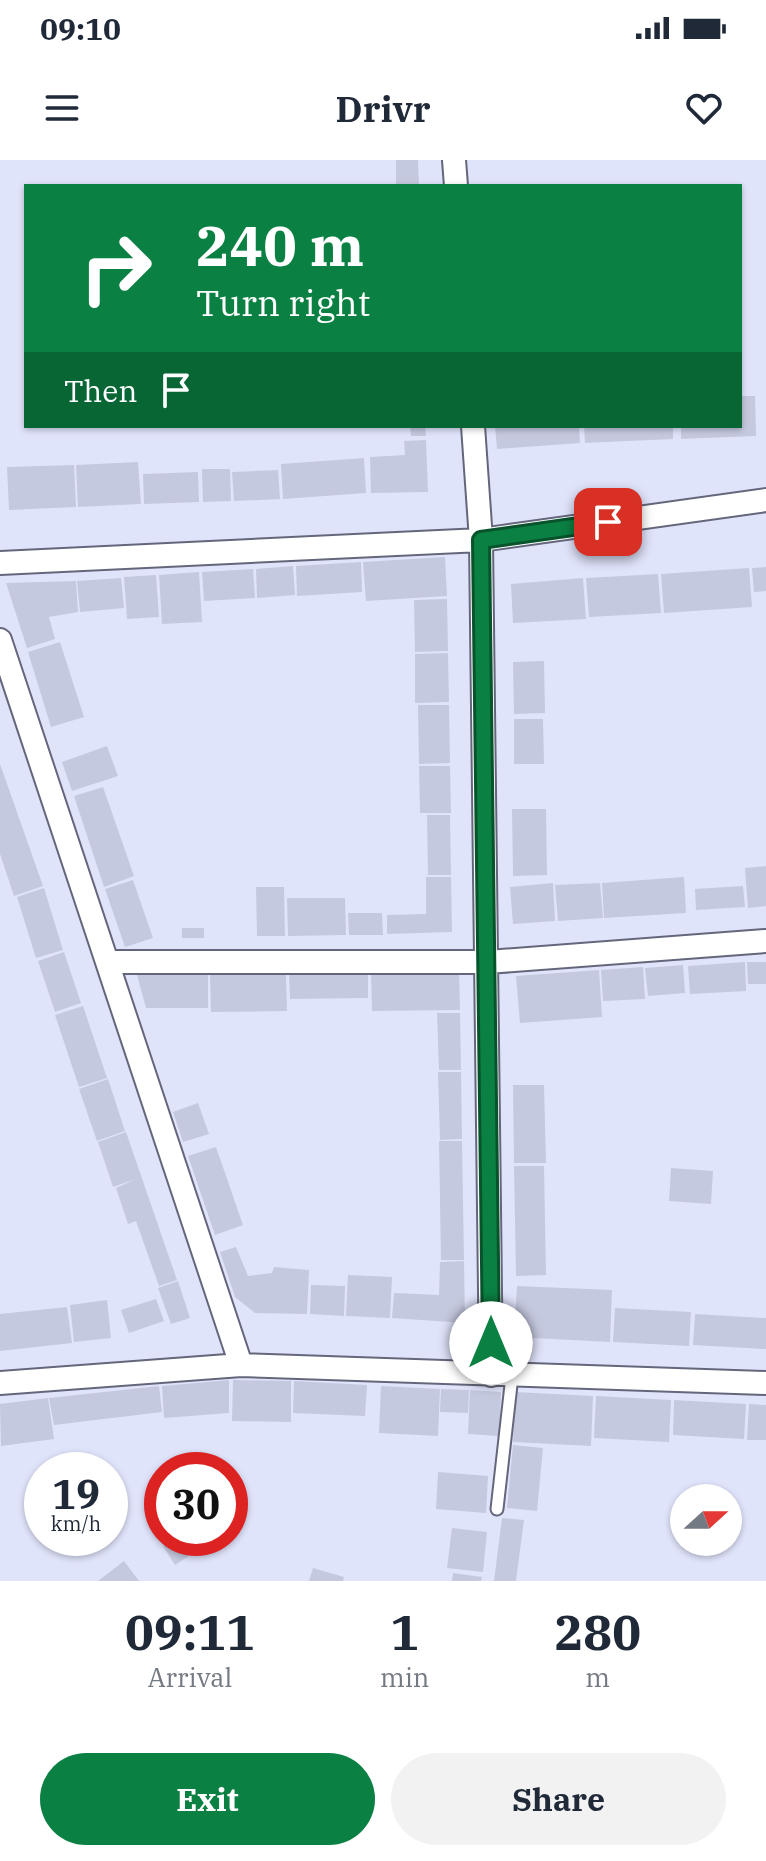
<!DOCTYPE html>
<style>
body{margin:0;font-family:"IBM Plex Serif",serif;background:#f2f2f3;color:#1f2937;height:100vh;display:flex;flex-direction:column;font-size:30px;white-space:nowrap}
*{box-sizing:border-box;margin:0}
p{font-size:26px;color:#747a83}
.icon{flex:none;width:44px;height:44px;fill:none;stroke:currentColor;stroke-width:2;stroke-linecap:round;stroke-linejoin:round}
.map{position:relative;height:1421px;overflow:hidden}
.details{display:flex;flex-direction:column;background:#fff;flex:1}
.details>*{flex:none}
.hud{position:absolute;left:24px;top:24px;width:718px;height:244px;border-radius:0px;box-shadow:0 2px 6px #0004;background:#0b8043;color:#fff;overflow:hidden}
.needle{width:52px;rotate:69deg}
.tools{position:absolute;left:670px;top:1324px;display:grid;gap:16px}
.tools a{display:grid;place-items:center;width:72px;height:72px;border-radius:50%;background:#fff;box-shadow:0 2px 6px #0004;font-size:40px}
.speed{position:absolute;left:24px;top:1292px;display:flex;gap:16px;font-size:40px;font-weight:700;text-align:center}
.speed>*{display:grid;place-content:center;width:104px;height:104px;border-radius:50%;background:#fff;box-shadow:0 2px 6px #0004;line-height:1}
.speed small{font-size:20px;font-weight:400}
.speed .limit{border:12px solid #d22;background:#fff;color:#111}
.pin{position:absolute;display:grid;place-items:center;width:68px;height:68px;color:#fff;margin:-34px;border-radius:16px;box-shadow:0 4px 12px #0006}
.me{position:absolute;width:88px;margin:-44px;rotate:0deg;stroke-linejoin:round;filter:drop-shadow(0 0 6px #0008)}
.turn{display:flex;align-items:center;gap:28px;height:168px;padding:0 40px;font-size:36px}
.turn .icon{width:104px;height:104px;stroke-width:2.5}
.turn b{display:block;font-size:56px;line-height:68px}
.then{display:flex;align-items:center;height:76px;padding:0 40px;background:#0003;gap:16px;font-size:30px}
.eta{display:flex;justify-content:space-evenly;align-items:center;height:136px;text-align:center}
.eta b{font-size:48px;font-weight:700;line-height:56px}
.primary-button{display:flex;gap:16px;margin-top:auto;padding:16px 40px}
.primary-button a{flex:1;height:92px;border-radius:48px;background:#0b8043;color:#fff;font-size:32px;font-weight:700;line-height:92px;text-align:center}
.primary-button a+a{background:#f2f2f3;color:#1f2937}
.status{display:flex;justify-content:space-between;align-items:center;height:56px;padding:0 40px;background:#fff;direction:ltr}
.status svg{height:22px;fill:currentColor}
header{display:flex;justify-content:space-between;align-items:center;height:104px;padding:0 40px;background:#fff;font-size:36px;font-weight:700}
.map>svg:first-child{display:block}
</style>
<div class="status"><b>09:10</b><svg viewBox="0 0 49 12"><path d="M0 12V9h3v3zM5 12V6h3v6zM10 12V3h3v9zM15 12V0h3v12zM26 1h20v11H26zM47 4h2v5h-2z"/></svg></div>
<header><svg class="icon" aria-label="menu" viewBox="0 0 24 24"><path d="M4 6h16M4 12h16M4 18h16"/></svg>Drivr<svg class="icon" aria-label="heart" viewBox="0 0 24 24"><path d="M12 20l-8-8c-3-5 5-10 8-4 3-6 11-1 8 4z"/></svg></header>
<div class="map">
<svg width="766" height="1421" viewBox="0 0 766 1421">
<rect width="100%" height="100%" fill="#e0e4fb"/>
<path fill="#c5c9df" d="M396 0H418L419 26H396Z
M740 236H755L756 276 681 279V266H740Z
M410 266H425L426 276H411Z
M495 266H579L580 283 497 289Z
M584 266H673V279L585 283Z
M426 280 428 332 371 333 370 297 405 295 404 281Z
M364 298 366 333 283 339 281 304Z
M138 302 141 344 78 347 76 305Z
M74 305 76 347 9 350 7 307Z
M202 309H230L231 341 203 342Z
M278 310 280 339 234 341 232 312Z
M198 312 199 342 144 344 143 314Z
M445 397 447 436 366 441 363 402Z
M361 402 362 432 297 436 296 406Z
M293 406 295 435 257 438 256 409Z
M766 407V431L754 432 752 408Z
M749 408 752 447 664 453 661 414Z
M253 409 255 438 204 441 202 412Z
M199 412 202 462 162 464 159 415Z
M658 414 661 453 589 457 586 418Z
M156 415 159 457 127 459 124 417Z
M121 418 124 448 80 452 77 421Z
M583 418 586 459 513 463 511 424Z
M76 421 78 452 49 457 55 479 27 488 6 423Z
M447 439 448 491 415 492 414 440Z
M60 482 84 557 51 567 28 492Z
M448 493 449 542 415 543V494Z
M544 501 545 553 514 554 513 502Z
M418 545H449L450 603 419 604Z
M514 559H543L544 604H514Z
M107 586 118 616 72 631 62 602Z
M0 604 43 726 14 736 0 694Z
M419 606H450L451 653H420Z
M103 627 134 716 104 727 74 636Z
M512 649H546L547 715 513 716Z
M427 655H450L451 715H428Z
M766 706V746L748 748 745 708Z
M426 717H451L452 772 387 774V755L426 754Z
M684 717 686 753 604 758 602 723Z
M133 720 153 778 125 787 105 729Z
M553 723 555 761 513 764 510 727Z
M600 723 603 758 558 761 555 725Z
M743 726 745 747 696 750 695 729Z
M256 727H284L285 776H257Z
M44 728 63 790 36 798 17 737Z
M287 738H345L346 775 288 776Z
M348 753H382L383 775H349Z
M182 768H204V778H182Z
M64 792 81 843 55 852 38 801Z
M745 802 746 831 690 834 688 806Z
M747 802H766V824H748Z
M683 805 685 833 648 836 645 808Z
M643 807 645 839 603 841 601 810Z
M459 810 460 850 372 851 371 812Z
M599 810 602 857 520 863 516 816Z
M368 812V838L290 839 289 813Z
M208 814V848H146L137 815Z
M210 814H286L287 851 211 852Z
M83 846 107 918 79 927 55 855Z
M437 853H460L461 910H439Z
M438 912H461L462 979 440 980Z
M108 919 125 971 97 981 79 929Z
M513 925H544L546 1003H514Z
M198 943 209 974 183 982 173 952Z
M126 972 177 1120 159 1126 136 1061 128 1064 116 1028 136 1019 113 1027 98 982Z
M439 981H462L464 1100H441Z
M216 987 243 1065 215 1075 188 996Z
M514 1006H544L546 1115 516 1116Z
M671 1008 713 1011 711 1044 669 1041Z
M236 1087 248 1116 272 1113 274 1107 309 1110 307 1154 255 1153 235 1137 220 1092Z
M464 1101 465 1163 392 1158 394 1133 439 1135 440 1102Z
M348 1115 392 1117 390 1158 346 1156Z
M178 1121 190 1158 171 1164 158 1128Z
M311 1125 345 1126 344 1156 310 1154Z
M517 1126 612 1130 610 1182 514 1177Z
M156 1139 164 1161 129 1173 121 1150Z
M107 1140 111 1178 74 1182 70 1145Z
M67 1147 72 1183 0 1191V1154Z
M615 1148 691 1152 689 1186 613 1182Z
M695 1154 766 1158V1189L693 1185Z
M229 1220V1253L164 1258 162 1226Z
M233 1220 291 1221V1262L232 1261Z
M294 1221 367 1225 365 1256 293 1253Z
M159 1226 162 1252 54 1265 49 1238Z
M381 1226 440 1229 438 1276 379 1273Z
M441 1229 469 1230 468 1253 440 1252Z
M470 1230 501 1232 499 1276 468 1274Z
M515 1232 593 1236 591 1286 513 1282Z
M596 1236 671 1240 669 1282 594 1278Z
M48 1238 54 1279 1 1286 0 1244Z
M674 1240 746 1244 744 1279 673 1275Z
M749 1244 766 1245V1280H747Z
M513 1285 543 1288 537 1351 507 1348Z
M438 1312 488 1316 486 1353 436 1349Z
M502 1358 524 1360 516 1421H494Z
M452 1368 487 1372 483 1412 447 1408Z
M176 1378H203L207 1384 175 1405 163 1386Z
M124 1401 139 1421H98Z
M313 1408 344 1417 343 1421H309Z
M453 1413 482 1417 481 1421H452Z"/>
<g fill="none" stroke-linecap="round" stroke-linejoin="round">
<g stroke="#64677b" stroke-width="15">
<path id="lane" d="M497 1349 512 1216"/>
</g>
<g stroke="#64677b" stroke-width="26">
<path id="street" d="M454 0 456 26
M473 266 481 380 491 1215
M0 403 481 380 766 340
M0 480 241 1205
M108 802H488L766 781
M0 1223 241 1205 766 1223"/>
</g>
<use href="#lane" stroke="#fff" stroke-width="11"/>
<use href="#street" stroke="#fff" stroke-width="22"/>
</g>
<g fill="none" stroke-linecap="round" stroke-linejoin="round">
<g stroke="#07532c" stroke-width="20">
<path id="route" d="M491 1183 481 380 608 362"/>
</g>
<use href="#route" stroke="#0b8043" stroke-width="14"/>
</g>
</svg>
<div class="tools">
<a><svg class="needle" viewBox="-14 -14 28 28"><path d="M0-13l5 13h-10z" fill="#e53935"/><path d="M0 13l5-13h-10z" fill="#747a83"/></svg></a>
</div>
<div class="speed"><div>19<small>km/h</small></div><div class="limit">30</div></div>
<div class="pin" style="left:608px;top:362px;background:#d93025"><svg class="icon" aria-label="arrive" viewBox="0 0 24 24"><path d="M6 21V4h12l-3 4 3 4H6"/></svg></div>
<svg class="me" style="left:491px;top:1183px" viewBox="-20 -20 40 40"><circle r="19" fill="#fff"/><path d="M0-13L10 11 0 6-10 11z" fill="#0b8043"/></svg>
<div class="hud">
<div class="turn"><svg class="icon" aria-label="right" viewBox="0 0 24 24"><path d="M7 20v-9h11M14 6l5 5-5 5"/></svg><div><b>240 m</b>Turn right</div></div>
<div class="then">Then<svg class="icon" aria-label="arrive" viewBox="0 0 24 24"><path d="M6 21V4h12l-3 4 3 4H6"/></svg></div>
</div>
</div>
<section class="details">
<div class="eta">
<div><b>09:11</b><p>Arrival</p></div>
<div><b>1</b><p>min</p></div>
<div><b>280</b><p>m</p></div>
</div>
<div class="primary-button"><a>Exit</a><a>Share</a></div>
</section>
